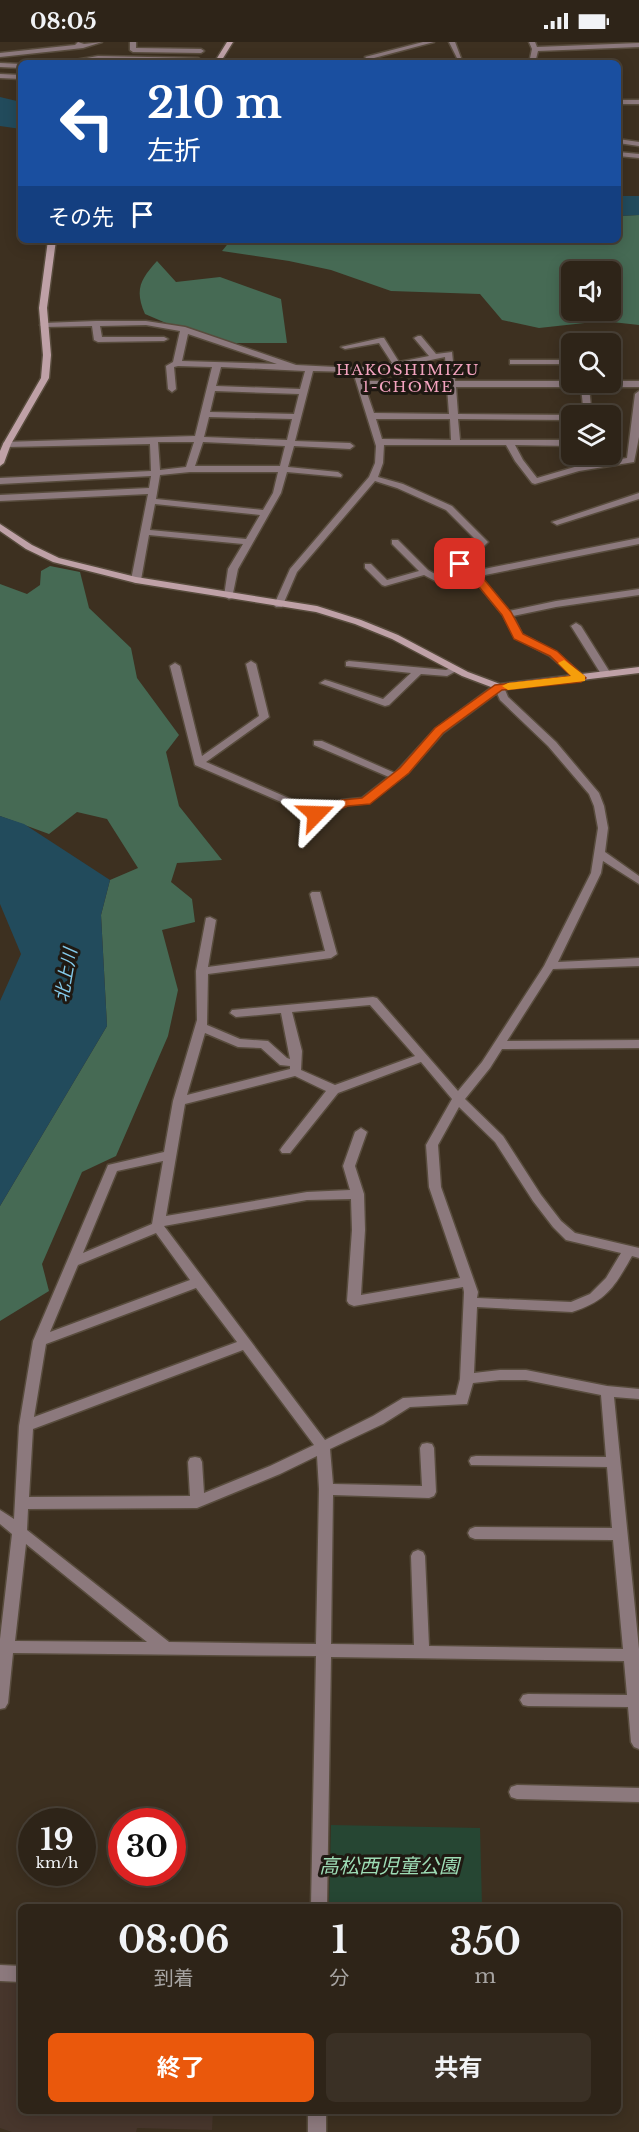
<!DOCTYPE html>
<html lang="ja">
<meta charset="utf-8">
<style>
body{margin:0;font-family:"Libre Baskerville","Noto Sans JP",serif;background:#3a3025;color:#f1f3f6;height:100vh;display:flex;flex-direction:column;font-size:22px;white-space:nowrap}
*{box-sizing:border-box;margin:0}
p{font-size:20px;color:#a7a4a2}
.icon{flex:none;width:33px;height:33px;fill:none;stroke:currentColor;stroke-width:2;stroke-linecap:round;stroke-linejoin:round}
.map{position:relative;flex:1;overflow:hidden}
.panel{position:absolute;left:18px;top:1862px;width:603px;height:210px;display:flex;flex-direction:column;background:#2e2418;border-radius:9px;box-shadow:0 3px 15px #0003,0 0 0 2px #494137}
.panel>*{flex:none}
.hud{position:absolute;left:18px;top:18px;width:603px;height:183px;border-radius:9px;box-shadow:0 3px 15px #0003,0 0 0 2px #494137;background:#1a4fa0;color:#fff;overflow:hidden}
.buttons{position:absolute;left:561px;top:219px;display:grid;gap:12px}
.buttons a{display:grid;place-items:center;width:60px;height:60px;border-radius:9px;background:#2e2418;box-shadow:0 3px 15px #0003,0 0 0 2px #494137;font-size:30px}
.speed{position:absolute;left:18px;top:1766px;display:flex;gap:12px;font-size:30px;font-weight:700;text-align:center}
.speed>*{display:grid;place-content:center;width:78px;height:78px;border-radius:50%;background:#2e2418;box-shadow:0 3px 15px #0003,0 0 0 2px #494137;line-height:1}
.speed small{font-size:15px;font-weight:400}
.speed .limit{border:9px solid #d22;background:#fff;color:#111}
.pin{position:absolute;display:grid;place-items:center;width:51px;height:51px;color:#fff;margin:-26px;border-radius:12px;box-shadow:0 3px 9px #0006}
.me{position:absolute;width:66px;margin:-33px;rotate:68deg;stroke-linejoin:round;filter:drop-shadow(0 0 4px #0008)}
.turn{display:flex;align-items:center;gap:21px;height:126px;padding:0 30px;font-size:27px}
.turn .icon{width:78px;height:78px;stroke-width:2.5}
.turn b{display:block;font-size:42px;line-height:51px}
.then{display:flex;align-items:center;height:57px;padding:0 30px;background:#0003;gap:12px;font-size:22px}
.eta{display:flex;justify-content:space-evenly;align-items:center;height:102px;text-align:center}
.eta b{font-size:36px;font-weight:700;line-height:42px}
.cta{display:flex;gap:12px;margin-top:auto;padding:12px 30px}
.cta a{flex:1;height:69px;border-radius:9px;background:#ea580c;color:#fff;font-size:24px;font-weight:700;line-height:69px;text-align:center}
.cta a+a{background:#3a3025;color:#f1f3f6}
.status{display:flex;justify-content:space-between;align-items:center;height:42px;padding:0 30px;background:#2e2418;direction:ltr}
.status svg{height:16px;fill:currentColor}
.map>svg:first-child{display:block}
</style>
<div class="status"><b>08:05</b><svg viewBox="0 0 49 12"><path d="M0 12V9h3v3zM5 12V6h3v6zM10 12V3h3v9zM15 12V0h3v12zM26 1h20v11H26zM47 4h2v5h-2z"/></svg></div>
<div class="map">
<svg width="639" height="2090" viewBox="0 0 639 2090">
<rect width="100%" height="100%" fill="#3d3020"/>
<path fill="#47362c" d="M0 1939H21L18 1976 21 1977V2068L213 2069 212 2088 137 2086 136 2090H12L0 2086Z"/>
<path fill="#264633" d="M331 1783 480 1786 482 1864H329Z"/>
<path fill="#466a54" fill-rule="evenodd" d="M639 173V283L603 279 539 286 502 278 480 252 391 249 331 228 289 219 222 209 231 198H618V174ZM572 230H610V268H572Z
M157 219 176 240 220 235 281 257 287 301H229L166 281 145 272C134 247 141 237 157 219Z
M50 524 80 530 89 566 131 606 137 636 179 693 166 710 179 764 222 818 177 821 171 840 192 857 195 880 162 888 178 948 168 994 116 1114 82 1130 42 1222 49 1249 0 1279V1164L107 984 101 873 110 838 138 826 107 777 77 770 49 792 0 774V542L27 552 40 543 41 529Z"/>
<path fill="#224b5c" d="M0 55 21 60V87L0 84Z
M618 154H639V173L618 174Z
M0 774 24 782 110 838 101 873 107 984 0 1164V959L21 912 0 862Z"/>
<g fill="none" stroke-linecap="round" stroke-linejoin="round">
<g stroke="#584c3d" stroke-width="3">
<path id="street" d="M78 0 84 2 102 0 83 6 0 15V11L75 3Z
M130 0H136V6L201 7 204 9 201 11 133 10 130 8Z
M423 0H434L374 16 380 21H372L365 15Z
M449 0H455L461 16H457Z
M529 0H535L537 5 639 1V5L538 9 535 21H529L532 7Z
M98 14 198 16 201 18 198 20 98 18 58 21Z
M0 21 21 22V26L0 25Z
M0 32 21 33V37L0 36Z
M618 58H639V62H618Z
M618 97 639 100V104L618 101Z
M618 110 639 112V116L618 114Z
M96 279H146L185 285 296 323 356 326 392 321 379 301 345 307 341 305 381 296H384L399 320 429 314 414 296 418 294H421L436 312 452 310 455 339H639V345H589L592 374H584L581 345H456L458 372 575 373 572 374V378L458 377 460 398H572V404L515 403 523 418 537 436 578 424 627 416 635 352 639 349V395L634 420 579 429 535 442 532 441 515 419 506 403H384L383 421 378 435 403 442 452 464 488 500 466 522 469 528 474 529 639 496V502L480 534 509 569 556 559 639 547V553L556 565 513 574 522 592 556 610 586 636 581 639 578 638 550 614 515 596 503 573 471 534 467 533 441 542 424 533 385 544 382 543 365 526V522H371L387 538 419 529 392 502V498H398L428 528 442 536 461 529 456 522 478 500 446 468 397 446 375 439 297 530 282 565H276L274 563 290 527 369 435 375 421 376 404 353 330 313 329 295 399 350 401 354 404 350 407 294 404 288 425 338 430 342 433 341 435 287 430 281 451 238 527 232 556 229 557 224 554 228 527 243 502 149 493 141 538 136 541 133 540 131 538 148 452 0 459V453L149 446 151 434 0 442V436L151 429 150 402 7 405 3 402 4 400 195 394 212 325 178 324 174 325 176 347 172 350 168 347 166 324 173 320 180 289 146 283 100 284 102 295H164L168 297 164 299 98 300 94 298 92 284 44 285 40 283 44 281ZM188 292 277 322 182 319ZM445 315 447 339H364L361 330 397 325ZM221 325 305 329 300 347 216 344ZM365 345H447L449 372 374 371ZM215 349 299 352 294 372 210 370ZM209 375 292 377 287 398 204 395ZM376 377H450L451 398 382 397ZM158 400H194L186 425 160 428ZM203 400 285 404 280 424H195ZM190 430H278L273 451 263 468 156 457 160 433ZM155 462 260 473 246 497 150 488Z
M510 318H572V322H510Z
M639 451V457L560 482 557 483 552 480Z
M576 581 581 584 611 632 609 634 606 635 601 632 571 584Z
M251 619 256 622 269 675 206 720 316 768 342 758 362 756 389 735 314 703V699H322L395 731 435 687 495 643H503L508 655 556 700 599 751 604 764 608 786 605 810 639 834V842L603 819 601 831 558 920 639 916V924L553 927 507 999 639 998V1006L502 1007 490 1026 465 1057 503 1094 541 1153 561 1179 575 1191 639 1206V1216L632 1214C615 1244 607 1259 572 1270L477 1265 474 1331 500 1328H526L607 1344 639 1347V1357L614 1355 639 1607V1707L634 1705 631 1700 628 1665 528 1664 523 1663 520 1658 523 1653 528 1652 627 1653 624 1619 331 1615 327 1864H311L316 1614 13 1611 8 1661 5 1666 0 1667V1597L12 1492 0 1482V1468L14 1477 19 1384 33 1299 108 1123 164 1110 173 1059 197 978 196 929 206 876 210 875 216 878 208 925 325 909 310 852 312 850H320L337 912 331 916 208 932 207 983 240 997 268 999 287 1016 290 1017 281 971 236 975 230 971 232 968 373 955 377 956 458 1049 482 1020 544 924 591 831 598 786 594 764 589 752 548 704 500 658 497 651 443 691 408 731 369 761 348 763 316 775 195 723 170 624 175 621 180 624 202 714 259 674 246 622ZM370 963 415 1014 335 1043 301 1028 302 1009 292 970ZM205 991 238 1005 261 1006 280 1023 290 1024V1027L187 1053ZM421 1020 452 1057 426 1103 429 1145 460 1236 361 1253 365 1188 364 1152 355 1124 367 1090 361 1086 355 1090 343 1124 350 1148 307 1150 166 1174 185 1062 295 1034 326 1049 282 1105 280 1108 282 1111H290L338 1051ZM459 1065 495 1100 533 1159 553 1185 566 1198 621 1211 606 1236 590 1252 571 1260 477 1256 478 1250 441 1145 438 1103ZM163 1119 152 1182 83 1211 117 1129ZM351 1157 352 1188 347 1259 349 1262 354 1264 463 1245 464 1250 460 1337 456 1353 403 1356 373 1374 325 1398 164 1184 307 1158ZM156 1191 190 1238 50 1290 78 1223ZM196 1246 237 1300 34 1375 46 1302ZM243 1308 314 1403 270 1424 204 1451 202 1420 200 1416 195 1415 190 1416 188 1420 190 1454 29 1455 33 1387ZM500 1338H526L601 1353 606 1415 476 1414 471 1415 469 1419 471 1423 607 1425 612 1486 475 1485 470 1487 468 1491 470 1495 475 1497 613 1498 623 1607 429 1604 425 1514 423 1510 418 1508 413 1510 411 1514 414 1603 331 1602 333 1453 429 1456 434 1454 436 1450 434 1406 432 1402 427 1401 422 1402 420 1406 422 1444 333 1442 330 1407 383 1382 410 1365 467 1362 473 1341ZM317 1414 319 1447 316 1602 169 1600 27 1488 28 1467 197 1466 280 1432ZM26 1502 147 1600 15 1599Z
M349 619 446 628 455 624 460 627 447 634 421 632 389 663 385 664 320 641 325 638 329 639 383 657 411 631 346 624V620Z
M517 1743 639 1746V1760L517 1757 511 1755 509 1750 511 1745Z
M0 1923 21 1924V1940L0 1939Z
M308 2068H326V2090H308Z"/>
</g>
<g stroke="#584c3d" stroke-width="3">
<path id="secondary" d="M227 0H233L220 21H214Z
M48 198H56L47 266 51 313 49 336 11 402 4 421 0 424V409L3 402 41 336 43 313 39 266Z
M0 482 32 503 59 516 136 535 317 564 361 578 398 593 468 630 500 642 639 625V631L499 648 462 634 392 597 355 582 316 570 136 541 53 520 26 507 0 489Z"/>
</g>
<use href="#street" fill="#8c797d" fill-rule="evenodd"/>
<use href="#secondary" fill="#bfa1a7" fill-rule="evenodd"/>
</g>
<path fill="#ea580c" stroke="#983908" stroke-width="1.5" d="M460 519C467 521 469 528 478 530L511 570 523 592 557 609 586 636 581 640 502 648 443 691 409 731 370 762 348 764 320 775H312V769L342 758 362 756 400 726 435 686 495 643 571 634 550 614 514 597 502 573 471 535 462 532 455 522Z"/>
<path fill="#f59e0b" d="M564 618 585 634V639L508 648 502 644 508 641 571 634 558 621Z"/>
<g text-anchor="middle" stroke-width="6" stroke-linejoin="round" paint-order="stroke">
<g font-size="15" letter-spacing="1.5" fill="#f3a3bf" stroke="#1f1912">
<text x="408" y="333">HAKOSHIMIZU<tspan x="408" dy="17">1-CHOME</tspan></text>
</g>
<g font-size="18" font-style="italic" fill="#84caea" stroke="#1f1912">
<text transform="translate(66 933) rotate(-80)" y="6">北上川</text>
</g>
<g font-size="20" font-style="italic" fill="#9ddcb5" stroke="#1f1912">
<text x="389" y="1831">高松西児童公園</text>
</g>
</g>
</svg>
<div class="buttons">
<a><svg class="icon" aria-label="sound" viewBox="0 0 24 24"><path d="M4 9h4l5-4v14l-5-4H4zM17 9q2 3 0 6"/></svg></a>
<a><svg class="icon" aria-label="search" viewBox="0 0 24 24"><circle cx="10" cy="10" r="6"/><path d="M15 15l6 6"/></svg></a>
<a><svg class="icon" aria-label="layers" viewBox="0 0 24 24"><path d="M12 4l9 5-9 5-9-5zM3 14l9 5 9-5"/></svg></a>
</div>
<div class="speed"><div>19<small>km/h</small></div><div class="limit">30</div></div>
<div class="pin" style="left:460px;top:522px;background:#d93025"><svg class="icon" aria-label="arrive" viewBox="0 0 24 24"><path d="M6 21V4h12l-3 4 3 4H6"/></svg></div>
<svg class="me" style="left:316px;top:772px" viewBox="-20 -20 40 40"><path d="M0-17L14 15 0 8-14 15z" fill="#ea580c" stroke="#fff" stroke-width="4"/></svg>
<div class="hud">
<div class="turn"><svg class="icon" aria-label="left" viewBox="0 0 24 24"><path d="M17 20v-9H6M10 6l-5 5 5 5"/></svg><div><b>210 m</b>左折</div></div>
<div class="then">その先<svg class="icon" aria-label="arrive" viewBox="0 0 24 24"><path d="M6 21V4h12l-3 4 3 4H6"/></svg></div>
</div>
<section class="panel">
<div class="eta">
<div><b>08:06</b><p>到着</p></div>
<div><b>1</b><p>分</p></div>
<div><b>350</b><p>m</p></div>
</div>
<div class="cta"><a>終了</a><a>共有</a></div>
</section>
</div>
